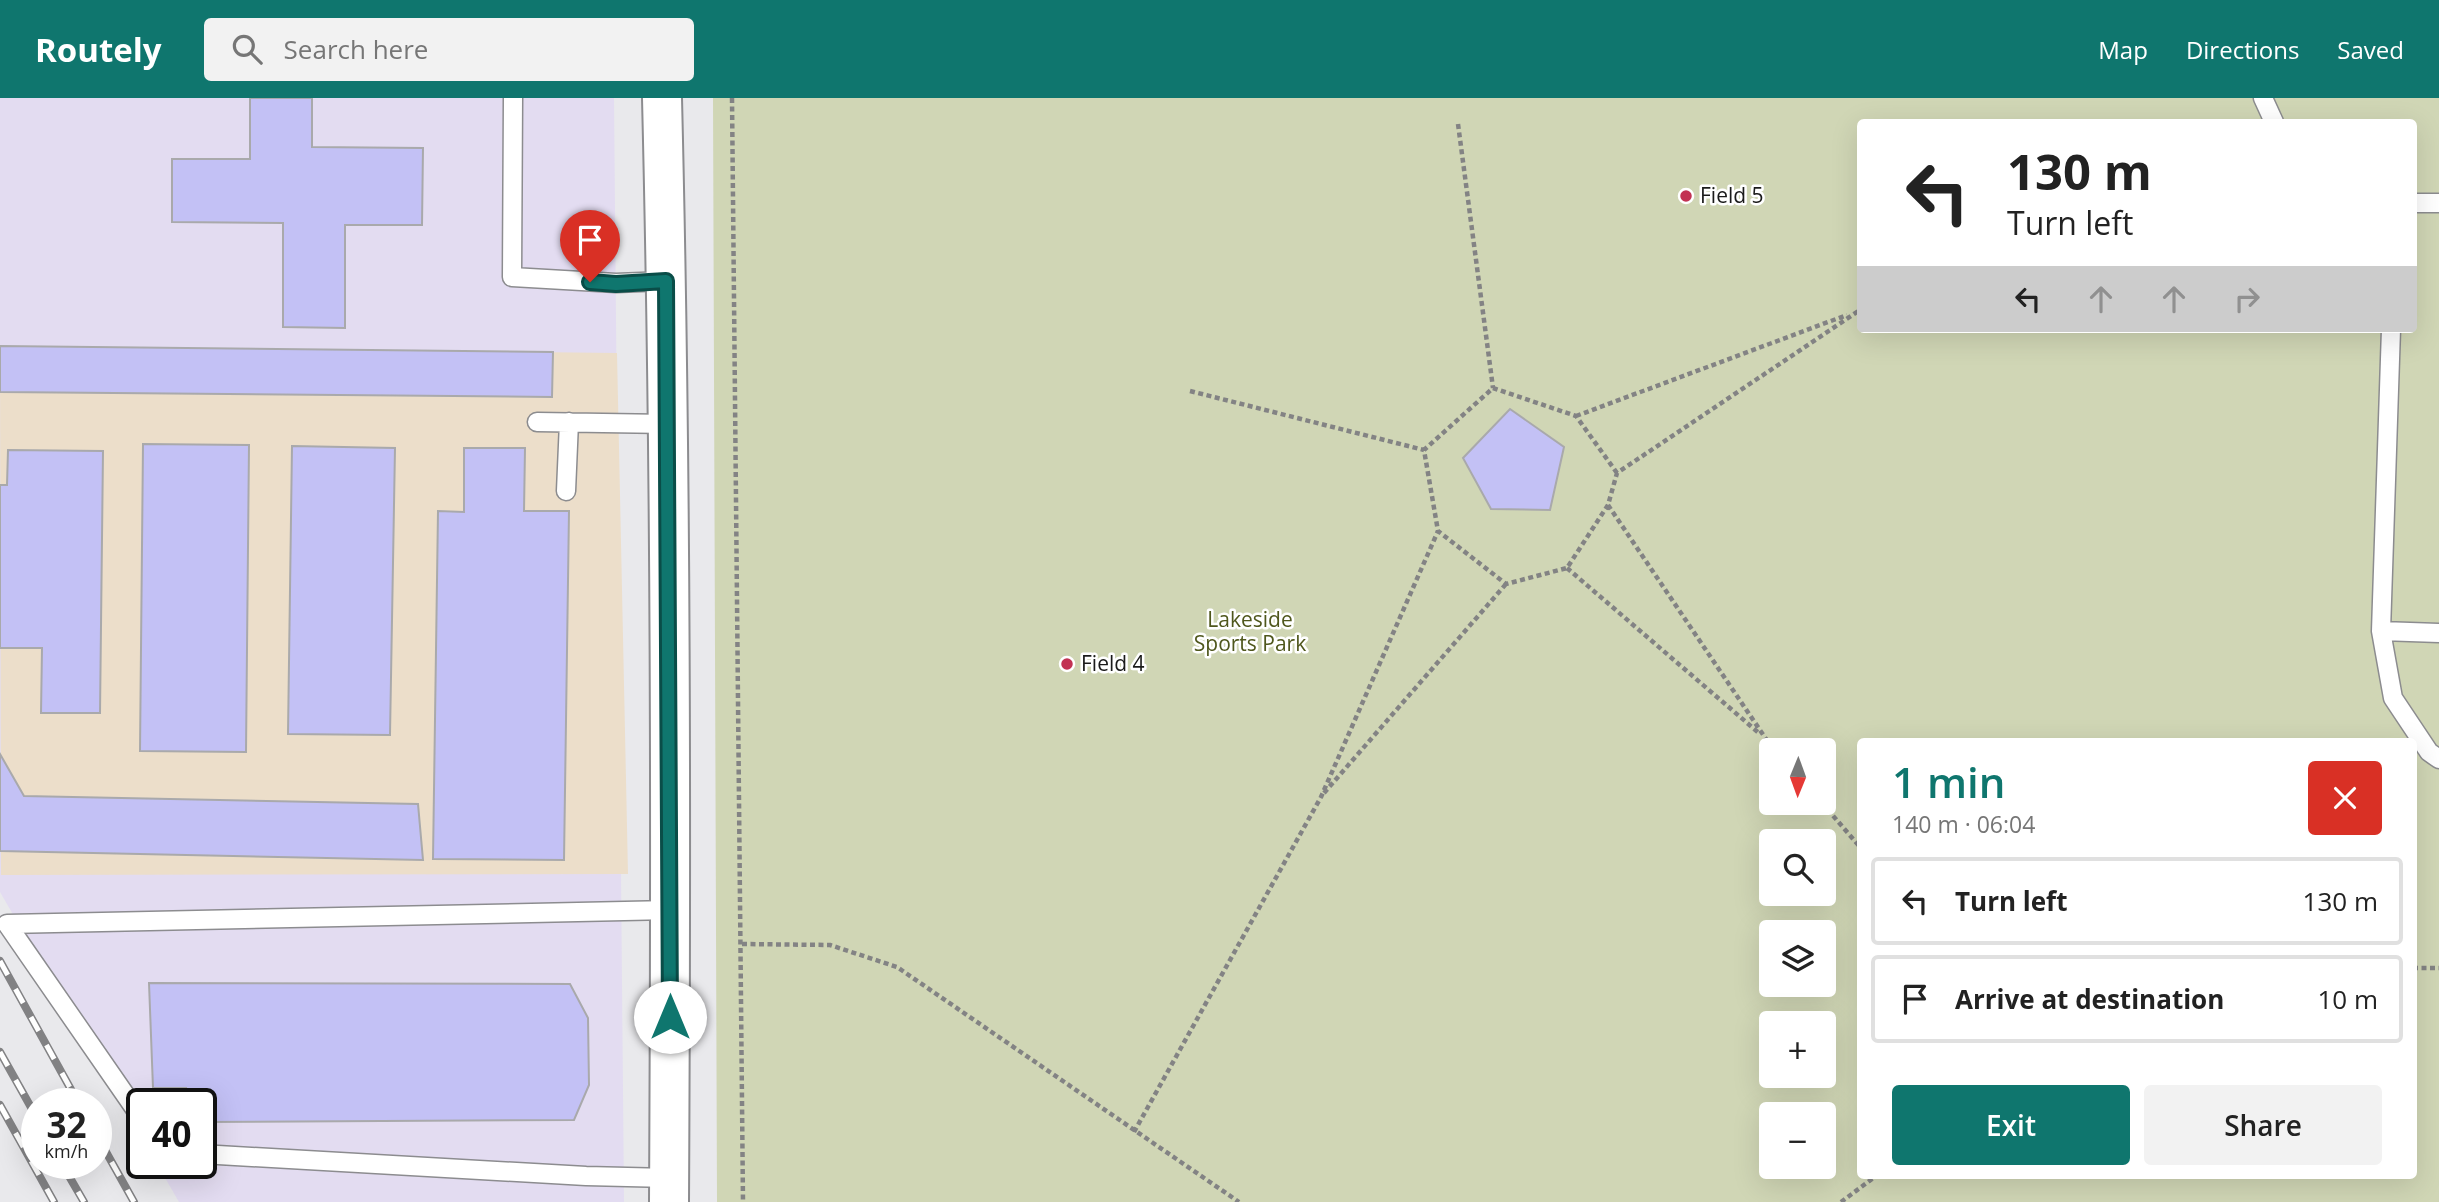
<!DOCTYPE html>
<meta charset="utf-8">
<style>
body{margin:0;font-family:"Open Sans",sans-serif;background:#f2f2f2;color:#222;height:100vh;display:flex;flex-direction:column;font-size:26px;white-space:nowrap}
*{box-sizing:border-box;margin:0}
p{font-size:23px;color:#767676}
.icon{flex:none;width:38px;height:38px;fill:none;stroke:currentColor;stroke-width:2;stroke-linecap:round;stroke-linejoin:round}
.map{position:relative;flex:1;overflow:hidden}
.drawer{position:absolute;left:1857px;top:640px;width:560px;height:441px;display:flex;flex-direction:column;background:#fff;border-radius:7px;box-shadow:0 7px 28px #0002}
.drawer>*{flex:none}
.top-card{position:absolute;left:1857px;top:21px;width:560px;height:214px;border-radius:7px;box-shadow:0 7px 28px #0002;background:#fff;color:#222;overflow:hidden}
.needle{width:46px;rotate:181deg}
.tools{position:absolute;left:1759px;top:640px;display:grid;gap:14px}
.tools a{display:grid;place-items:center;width:77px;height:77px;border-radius:7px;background:#fff;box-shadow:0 7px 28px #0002;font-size:35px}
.speed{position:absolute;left:21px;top:990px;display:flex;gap:14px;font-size:35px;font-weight:700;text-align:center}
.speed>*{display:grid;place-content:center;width:91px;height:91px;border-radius:50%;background:#fff;box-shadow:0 7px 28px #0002;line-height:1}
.speed small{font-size:18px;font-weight:400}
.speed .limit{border:4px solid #111;border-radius:10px;background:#fff;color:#111}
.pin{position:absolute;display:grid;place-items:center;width:60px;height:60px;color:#fff;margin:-72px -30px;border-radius:50% 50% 50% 0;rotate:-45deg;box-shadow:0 0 7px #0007}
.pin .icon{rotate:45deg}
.me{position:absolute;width:77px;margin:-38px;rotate:0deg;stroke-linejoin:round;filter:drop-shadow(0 0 5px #0008)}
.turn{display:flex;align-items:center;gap:24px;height:147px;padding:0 35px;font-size:32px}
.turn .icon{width:91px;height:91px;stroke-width:2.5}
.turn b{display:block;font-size:49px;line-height:60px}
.lanes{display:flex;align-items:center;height:66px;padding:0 35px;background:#0003;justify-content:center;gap:35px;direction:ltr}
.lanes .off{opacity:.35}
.round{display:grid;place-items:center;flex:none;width:74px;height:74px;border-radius:7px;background:#f2f2f2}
.headline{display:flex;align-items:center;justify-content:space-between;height:119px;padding:0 35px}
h1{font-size:42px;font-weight:600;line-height:52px;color:#0f766e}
.action{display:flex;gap:14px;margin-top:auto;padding:14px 35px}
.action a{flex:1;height:80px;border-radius:7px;background:#0f766e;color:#fff;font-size:28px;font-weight:600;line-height:80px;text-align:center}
.action a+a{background:#f2f2f2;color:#222}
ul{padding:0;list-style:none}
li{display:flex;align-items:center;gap:21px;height:88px;margin:0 14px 10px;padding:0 21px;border:4px solid #e0e0e0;border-radius:7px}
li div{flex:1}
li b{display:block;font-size:26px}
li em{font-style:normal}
header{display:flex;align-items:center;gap:42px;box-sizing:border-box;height:98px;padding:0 35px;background:#0f766e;color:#fff}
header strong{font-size:33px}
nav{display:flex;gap:38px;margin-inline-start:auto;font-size:24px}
.search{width:490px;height:63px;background:#f2f2f2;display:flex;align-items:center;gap:18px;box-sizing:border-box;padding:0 24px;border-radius:7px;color:#767676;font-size:26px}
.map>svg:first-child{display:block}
</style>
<header>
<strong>Routely</strong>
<div class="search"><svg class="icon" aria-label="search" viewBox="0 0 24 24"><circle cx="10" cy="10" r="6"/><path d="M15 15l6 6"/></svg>Search here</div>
<nav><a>Map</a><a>Directions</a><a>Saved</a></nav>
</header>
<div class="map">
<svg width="2439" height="1104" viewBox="0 0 2439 1104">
<rect width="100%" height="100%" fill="#e9e9ec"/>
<path fill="#e3dcf1" d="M0 0H614L624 1104H179L157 1066H201V1006H142V1039L0 794Z"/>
<path fill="#ecdeca" d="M0 248 617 255 628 776 1 777Z"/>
<path fill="#d0d6b5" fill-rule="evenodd" d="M713 0H2439V1104H717ZM1860 24H2413V231H1860ZM1860 644H2413V1078H1860ZM1771 653H1824V705H1771ZM1771 744H1824V796H1771ZM1771 835H1824V887H1771ZM1771 926H1824V978H1771ZM1771 1017H1824V1069H1771Z"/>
<path fill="#c3c1f5" stroke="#a9a9ab" stroke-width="2" d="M250 0H312V49L423 50 422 127H345V230L283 229V125L172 124V61H250Z
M0 248 553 254 552 299 0 294Z
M1510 311 1564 349 1550 412 1491 411 1463 360Z
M143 346 249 347 246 654 140 653Z
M292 348 395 350 390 637 288 636Z
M464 350H525L524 413H569L564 762 433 761 438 413 464 414Z
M8 352 103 353 100 615H41L42 550H0V387H7Z
M0 656 24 698 418 706 423 762 0 753Z
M149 885 570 886 588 920 589 987 574 1022 201 1024V1006H184L186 990H153Z"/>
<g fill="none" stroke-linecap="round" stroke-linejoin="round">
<g stroke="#8c8c8f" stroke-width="21">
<path id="lane" d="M513 0 512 179 616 185 666 183
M2263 0 2274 24
M2413 105H2439
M2391 231 2381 533 2393 600 2429 654 2439 661
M537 324 669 326
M566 393 569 324
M2381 533 2439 535
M142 1021 7 826 671 812
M201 1056 586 1078 669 1080"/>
</g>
<g stroke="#8c8c8f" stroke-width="42">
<path id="secondary" d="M662 0C671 368 671 736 669 1104"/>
</g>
<path stroke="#838384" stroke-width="4.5" stroke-dasharray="5 3.5" stroke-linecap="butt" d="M732 0 743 1104
M1458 26 1493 290
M1190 293 1424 352
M1576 318 1847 217
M1617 375 1576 318 1493 290 1424 352 1438 433 1506 486 1567 470 1608 407 1617 375 1860 212
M1608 407 1766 641 1776 653
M1567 470 1760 636
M1324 695 1506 486
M1822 705 1860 749
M742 846 830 847 897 869 1239 1104
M2413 870H2439
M1134 1034 1321 699 1438 433
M1841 1104 1876 1078"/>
<use href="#lane" stroke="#fff" stroke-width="18"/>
<use href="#secondary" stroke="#fff" stroke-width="38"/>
<g stroke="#828284" stroke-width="8">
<path id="rail" d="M0 863 79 1006
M0 954 37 1020
M0 1007 54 1104
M96 1036 134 1104
M62 1066 84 1104"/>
</g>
<use href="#rail" stroke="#fff" stroke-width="5" stroke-dasharray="16" stroke-linecap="butt"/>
</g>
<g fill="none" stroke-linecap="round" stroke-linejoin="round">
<g stroke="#0a4d48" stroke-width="18">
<path id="route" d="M590 184 616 186 666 183 670 919"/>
</g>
<use href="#route" stroke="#0f766e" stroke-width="12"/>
</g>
<g fill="#c23253" stroke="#fff" stroke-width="2.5">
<circle cx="1686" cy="98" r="7"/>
<circle cx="1067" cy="566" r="7"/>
</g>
<g text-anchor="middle" stroke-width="5" stroke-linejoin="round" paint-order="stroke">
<g font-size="21" fill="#1a1a1a" stroke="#fff" text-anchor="start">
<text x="1700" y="105">Field 5</text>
<text x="1081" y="573">Field 4</text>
</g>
<g font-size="21" fill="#4f571c" stroke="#fff">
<text x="1250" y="529">Lakeside<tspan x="1250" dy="24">Sports Park</tspan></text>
</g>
</g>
</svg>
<div class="tools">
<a><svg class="needle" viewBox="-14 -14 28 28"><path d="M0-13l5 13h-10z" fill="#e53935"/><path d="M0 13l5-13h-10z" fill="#767676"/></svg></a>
<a><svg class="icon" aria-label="search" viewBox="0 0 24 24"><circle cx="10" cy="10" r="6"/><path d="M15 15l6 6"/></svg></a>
<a><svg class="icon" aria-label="layers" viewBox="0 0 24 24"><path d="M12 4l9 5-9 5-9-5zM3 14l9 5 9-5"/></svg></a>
<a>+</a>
<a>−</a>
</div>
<div class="speed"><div>32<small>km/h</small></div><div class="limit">40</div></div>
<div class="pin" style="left:590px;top:184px;background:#d93025"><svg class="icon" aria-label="arrive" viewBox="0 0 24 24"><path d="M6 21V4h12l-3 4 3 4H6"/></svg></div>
<svg class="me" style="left:670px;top:919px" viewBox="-20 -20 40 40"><circle r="19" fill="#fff"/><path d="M0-13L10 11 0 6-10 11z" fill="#0f766e"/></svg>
<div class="top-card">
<div class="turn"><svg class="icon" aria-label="left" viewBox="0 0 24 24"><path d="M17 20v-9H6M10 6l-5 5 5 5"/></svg><div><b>130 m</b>Turn left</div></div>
<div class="lanes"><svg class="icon" aria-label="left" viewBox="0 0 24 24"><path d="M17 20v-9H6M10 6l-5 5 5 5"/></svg><svg class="icon off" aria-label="ahead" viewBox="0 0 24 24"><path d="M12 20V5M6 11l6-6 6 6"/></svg><svg class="icon off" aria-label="ahead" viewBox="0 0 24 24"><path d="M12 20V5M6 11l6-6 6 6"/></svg><svg class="icon off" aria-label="right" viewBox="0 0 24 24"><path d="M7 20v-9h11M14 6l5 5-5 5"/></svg></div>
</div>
<section class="drawer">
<div class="headline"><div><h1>1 min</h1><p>140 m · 06:04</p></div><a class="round" style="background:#d93025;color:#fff"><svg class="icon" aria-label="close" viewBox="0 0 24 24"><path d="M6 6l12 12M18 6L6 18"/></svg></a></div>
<ul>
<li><svg class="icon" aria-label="left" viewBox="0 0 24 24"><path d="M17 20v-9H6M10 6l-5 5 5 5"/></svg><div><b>Turn left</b></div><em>130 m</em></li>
<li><svg class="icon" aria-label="arrive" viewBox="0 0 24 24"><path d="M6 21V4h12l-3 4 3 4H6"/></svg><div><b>Arrive at destination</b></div><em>10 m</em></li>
</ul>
<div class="action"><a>Exit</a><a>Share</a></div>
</section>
</div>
